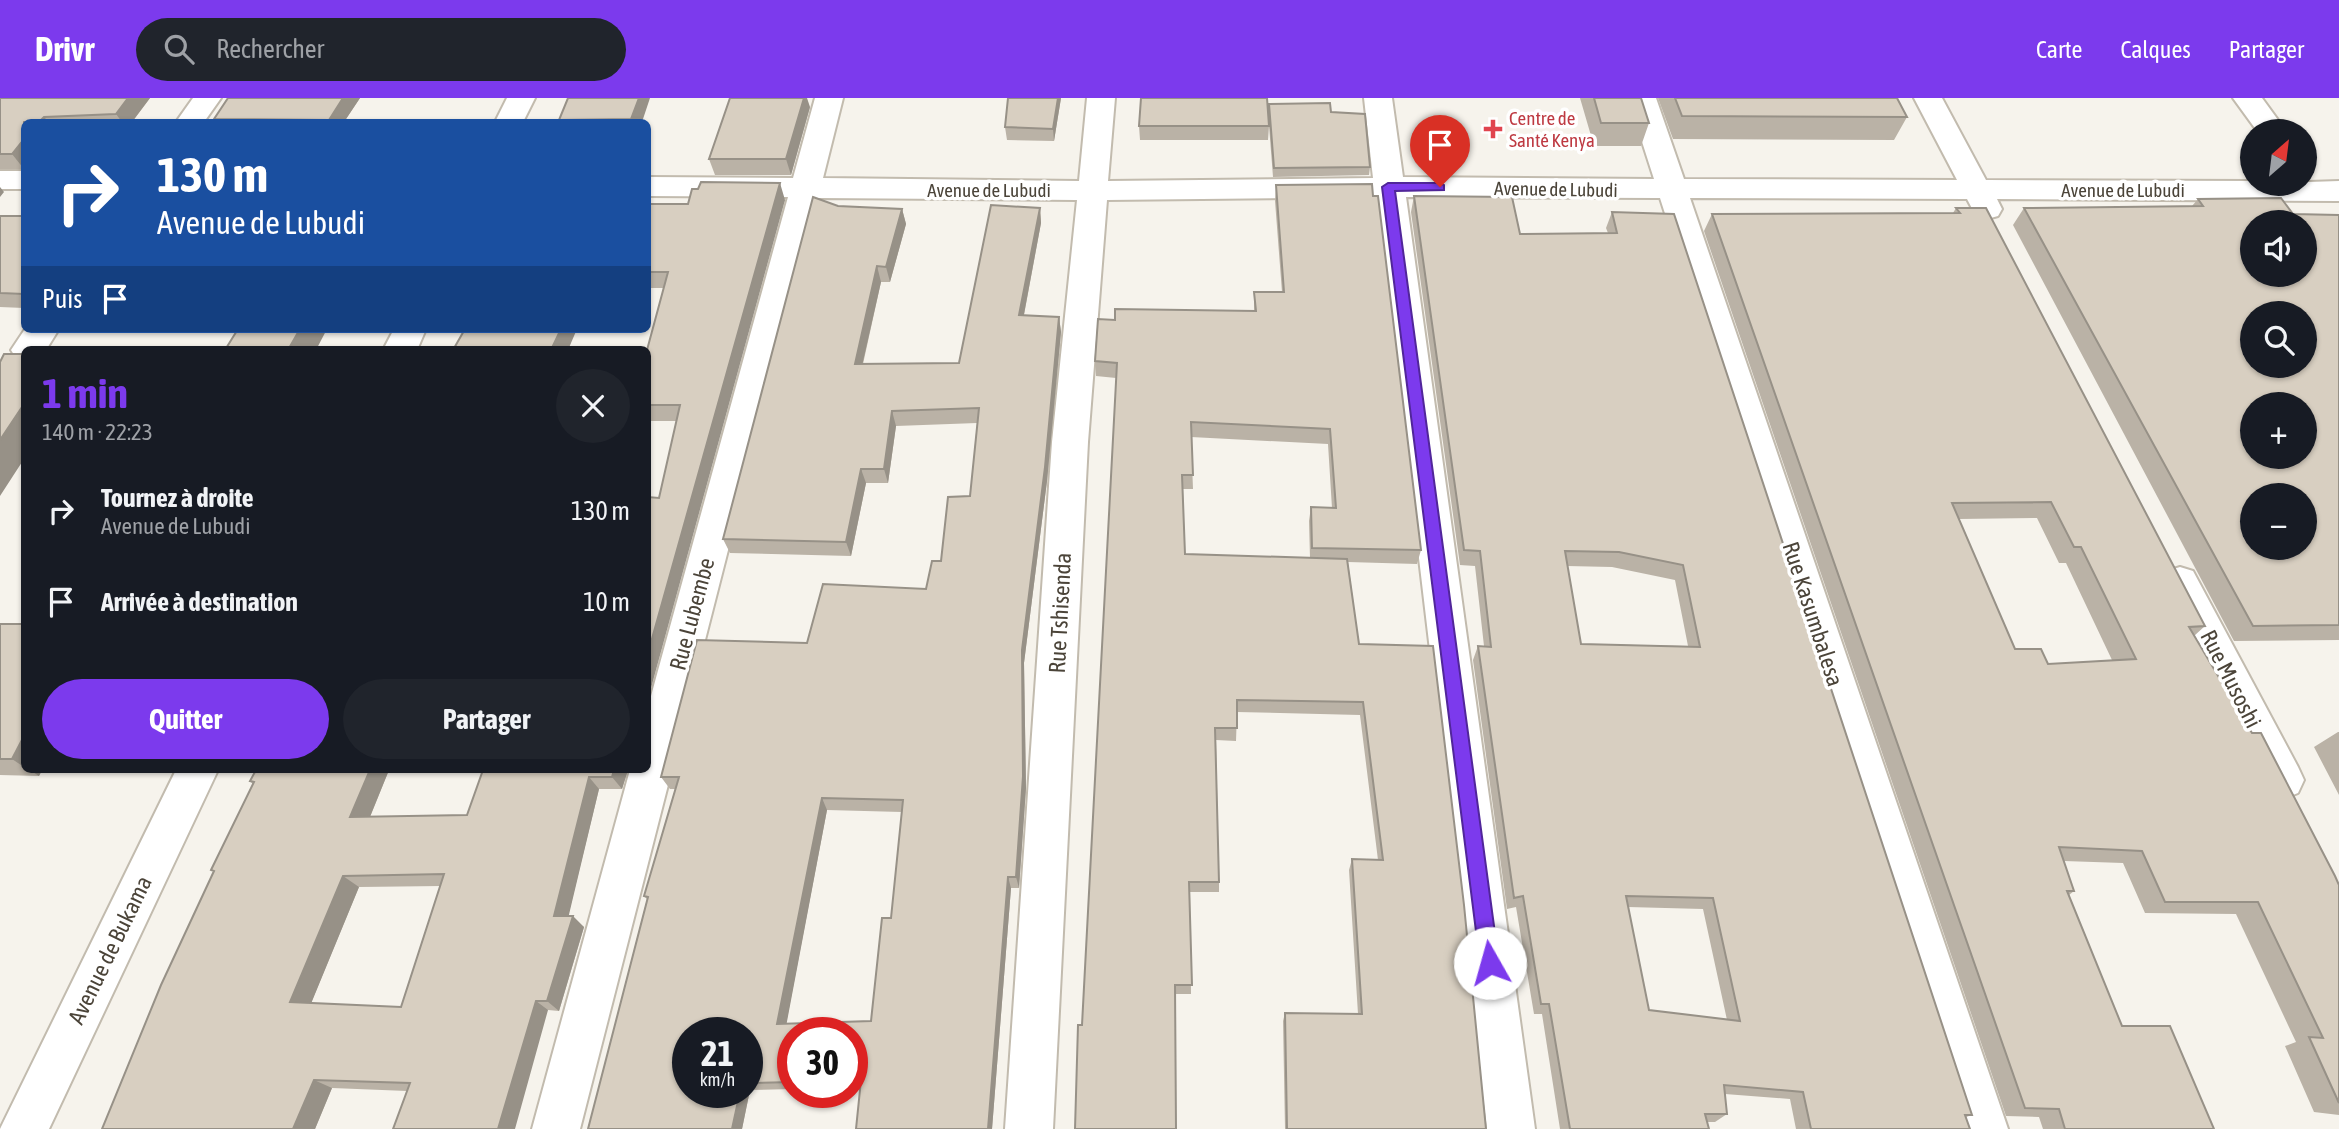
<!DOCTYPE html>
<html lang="fr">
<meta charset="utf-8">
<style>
body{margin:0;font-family:"Asap Condensed",sans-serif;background:#20242c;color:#f1f3f6;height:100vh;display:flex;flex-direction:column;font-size:26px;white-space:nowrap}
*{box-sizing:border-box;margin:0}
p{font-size:23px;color:#9ea1a6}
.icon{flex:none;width:38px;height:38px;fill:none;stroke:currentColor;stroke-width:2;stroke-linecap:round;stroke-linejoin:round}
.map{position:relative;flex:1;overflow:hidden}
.sheet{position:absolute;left:21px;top:248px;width:630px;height:427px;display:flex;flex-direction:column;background:#171b24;border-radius:10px;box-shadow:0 2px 5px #0004}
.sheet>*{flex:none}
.guide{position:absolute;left:21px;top:21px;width:630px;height:214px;border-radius:10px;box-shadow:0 2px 5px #0004;background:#1a4fa0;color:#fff;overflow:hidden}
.needle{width:46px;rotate:28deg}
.buttons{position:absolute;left:2240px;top:21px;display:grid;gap:14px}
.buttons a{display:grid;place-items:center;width:77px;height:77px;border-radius:50%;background:#171b24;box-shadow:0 2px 5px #0004;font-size:35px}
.speed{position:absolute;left:672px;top:919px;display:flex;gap:14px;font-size:35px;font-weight:700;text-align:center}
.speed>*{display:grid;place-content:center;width:91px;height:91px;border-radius:50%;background:#171b24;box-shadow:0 2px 5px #0004;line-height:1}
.speed small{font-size:18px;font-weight:400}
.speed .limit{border:10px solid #d22;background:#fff;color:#111}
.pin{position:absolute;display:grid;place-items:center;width:60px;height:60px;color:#fff;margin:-72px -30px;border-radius:50% 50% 50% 0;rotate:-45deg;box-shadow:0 0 7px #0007}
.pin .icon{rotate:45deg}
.me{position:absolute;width:77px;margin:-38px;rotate:353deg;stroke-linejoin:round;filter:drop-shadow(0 0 5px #0008)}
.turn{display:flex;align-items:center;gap:24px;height:147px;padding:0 21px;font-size:32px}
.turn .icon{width:91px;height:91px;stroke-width:2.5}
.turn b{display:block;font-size:49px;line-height:60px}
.then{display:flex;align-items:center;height:66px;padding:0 21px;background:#0003;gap:14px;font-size:26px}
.round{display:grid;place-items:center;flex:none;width:74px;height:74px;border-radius:37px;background:#20242c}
.overview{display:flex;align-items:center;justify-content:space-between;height:119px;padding:0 21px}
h1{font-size:42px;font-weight:700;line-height:52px;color:#7c3aed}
.cta{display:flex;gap:14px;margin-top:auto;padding:14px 21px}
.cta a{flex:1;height:80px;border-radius:42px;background:#7c3aed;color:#fff;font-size:28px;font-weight:700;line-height:80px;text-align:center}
.cta a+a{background:#20242c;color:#f1f3f6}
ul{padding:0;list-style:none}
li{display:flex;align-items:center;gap:21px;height:91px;padding:0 21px}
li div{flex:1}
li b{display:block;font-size:26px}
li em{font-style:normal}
header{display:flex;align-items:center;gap:42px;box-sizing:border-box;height:98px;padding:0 35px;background:#7c3aed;color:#fff}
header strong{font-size:33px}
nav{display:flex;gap:38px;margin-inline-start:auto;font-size:24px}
.search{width:490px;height:63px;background:#20242c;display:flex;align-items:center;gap:18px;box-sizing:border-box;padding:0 24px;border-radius:38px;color:#9ea1a6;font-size:26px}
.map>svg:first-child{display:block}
</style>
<header>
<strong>Drivr</strong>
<div class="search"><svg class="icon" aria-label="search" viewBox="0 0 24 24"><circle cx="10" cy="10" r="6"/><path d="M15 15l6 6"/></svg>Rechercher</div>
<nav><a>Carte</a><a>Calques</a><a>Partager</a></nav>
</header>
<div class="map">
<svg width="2339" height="1031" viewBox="0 0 2339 1031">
<rect width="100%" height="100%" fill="#f6f3ec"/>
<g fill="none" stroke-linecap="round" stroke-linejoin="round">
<g stroke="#c2bbae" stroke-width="4">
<path id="minor" d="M193 0H221L204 24H176Z
M507 0H535L523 24H495Z
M815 0H843L823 80 1079 83 1087 0H1115L1108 83 1373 80 1364 0H1392L1403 79 1654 81 1628 0H1656L1684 81 1957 82 1914 0H1942L1986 82 2252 83V86L2339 83V103L1997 101 2002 111 1998 118 1987 121 1976 118 1967 101 1690 100 2008 1031H1960L1660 100 1406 99 1535 1031H1487L1376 99 1107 102 1088 344 1053 1031H1005L1052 344 1077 102 818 100 580 1031H532L630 672H648V609L788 99 648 98V79L793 80Z
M2233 0H2262L2286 33H2257Z
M0 73H24V91H0Z
M25 231H59L46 252H24V263L16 260 11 252Z
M394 231H426L417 252H383Z
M2180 469 2193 473 2298 669 2304 682 2298 695 2283 701 2268 695 2161 484 2167 473Z
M176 672H218L49 1031H0Z"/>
</g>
<use href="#minor" fill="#fff" fill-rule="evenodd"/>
</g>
<path fill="#bab2a6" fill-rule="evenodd" d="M0 0H150L132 24H24V71H0Z
M228 0H360L344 24H217L214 21Z
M568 0 642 24H561L559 22Z
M1008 0H1061L1054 43 1007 42 1005 29Z
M1580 0H1641L1649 25 1641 48H1594Z
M1658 0H1897L1907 19 1894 42 1673 41Z
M1269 6 1331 14 1370 69 1369 77 1273 79 1268 15Z
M810 9 791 77H715L709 61Z
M1139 28H1269L1268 42H1140Z
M1276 87 1373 98 1421 452 1417 466 1348 464 1359 546 1486 1031H1285L1283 923 1285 915 1358 916 1349 772 1352 761 1378 762 1360 617 1237 614 1236 643 1216 642 1219 784V794H1190L1191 896H1175L1082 927 1116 280 1096 278 1095 263 1115 222 1254 213V194H1282L1275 103ZM1191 339 1328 346 1332 410 1311 409 1309 423 1310 460 1185 456 1183 391H1193Z
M1414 98 1520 136 1608 135 1606 130 1612 114 1972 1017 1966 1019 1970 1031H1796L1790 1001 1725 996 1727 1016 1715 1024H1707L1709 1031H1560L1542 916H1534L1516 809 1507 811 1473 562 1478 548H1484L1475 468 1460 467 1411 114ZM1567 468 1612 469 1675 482 1688 548 1581 546ZM1628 809 1703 811 1727 922 1649 912Z
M813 99 838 108 902 111 906 126 890 184H881L863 266 959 265 991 107 1040 110 1041 125 1024 217 1059 219 1061 234 1047 383 1024 565 1026 690 1019 790H1011L992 1031H856L860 990H852V934H793V991L750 992 742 1031H588L647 801 644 798 675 691H670L661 679 697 542 807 545 823 486 926 491 932 463H941L948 399 970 398 977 325 896 328 888 385H866L851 458 730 455 723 441ZM827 712 902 714 891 820H882L871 923 786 926ZM688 934H747V994H688Z
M2198 101 2293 116 2339 117V542L2234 543 2013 127 2024 110 2192 108Z
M785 102 659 400 677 323H648L647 252 664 190H648V106H688Z
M1956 110 2205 528 2194 538 2339 787V1017L2314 1014 2285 948 2296 944 2236 816 2145 815 2123 765 2064 763 2074 793 2069 797 2122 928 2214 1031H2043L2039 1019 2006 1018 1704 133 1712 116 1953 115ZM2037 420 2059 465H2066L2112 562 2048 566 2015 551 1959 421Z
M0 118H24V210L0 209Z
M0 526H24V672H42L39 678 0 677Z
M2338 634H2339V697L2314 649Z
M256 672H389L370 719 467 717 483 672H628L622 691H599L568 818 584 829 559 913 548 912 407 993 332 990 315 1031H102L214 774 211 772 253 686 250 683ZM441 788 401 909 311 905 359 789Z"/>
<path fill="#979187" d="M128 0H150L132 24H122L116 16Z
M343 0H360L344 24H331L329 22Z
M639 0H650L642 24H633L631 21Z
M804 0H807L810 9 791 77 786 61Z
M1058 0H1061L1054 43 1053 31Z
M44 19 49 24H39Z
M24 41V71L12 56Z
M780 85 785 102 648 601V555Z
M0 89 4 94 0 99Z
M1040 110 1041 125 1021 232 1019 217Z
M902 111 906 126 890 184 886 169Z
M877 168 881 184 859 281 855 266Z
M1059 219 1061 234 1047 383 1024 565 1026 690 1019 790 1016 779 1022 552Z
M300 231H327L316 252H288Z
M561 231H577L568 252H551Z
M24 306V361L0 398V342Z
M892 313 896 328 888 385 884 371Z
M861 371 866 385 851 458 846 444Z
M24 638V669L12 661Z
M30 672H42L39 678Z
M370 672H389L365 731 350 719Z
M614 672H628L622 691 612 679Z
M589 679 599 691 566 829 554 818Z
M822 700 827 712 785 934 777 926Z
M343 778 359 789 308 913 290 904Z
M1008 779 1011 790 992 1031H988Z
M573 818 584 829 559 913 547 903Z
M536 903 548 912 515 1031H498Z
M314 982 332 990 315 1031H293Z
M747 990 750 992 742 1031H732L740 994H747Z"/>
<path fill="#d8cfc1" stroke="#979187" stroke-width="2" fill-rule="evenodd" d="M0 0H128L116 16 44 19 39 24H24V41L12 56H0Z
M228 0H343L329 22 214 21Z
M568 0H639L631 21 559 22Z
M730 0H804L786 61H709Z
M1008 0H1058L1053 31 1005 29Z
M1141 0H1267L1269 28H1139Z
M1594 0H1641L1649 25H1601Z
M1675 0H1897L1907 19 1682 18Z
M1330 5 1331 14 1365 16 1370 69 1274 70 1269 6Z
M701 84 780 85 648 555V399L659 400 680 307H648L647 252 668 174H648V106H688L692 91H698Z
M1372 86 1373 98H1378L1421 452 1312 450 1311 409 1336 410 1330 331 1191 324 1193 377H1182L1185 456 1347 461 1359 546 1433 548 1464 807 1486 1031H1287L1285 915 1362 916 1352 761 1383 762 1363 604 1237 602V630H1215L1219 784H1189L1192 887H1175L1176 1031H1075L1078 927H1082L1117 265 1095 263 1098 221 1115 222V211L1256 213 1254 194H1284L1276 87Z
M1414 98 1512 99 1520 136 1617 135 1612 114 1674 116 1972 1017H1965L1970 1031H1811L1803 994 1724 987 1727 1016H1705L1709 1031H1570L1549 906H1541L1523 798 1514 800 1478 548 1491 549 1480 453 1464 452ZM1565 453 1619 454 1683 467 1700 549 1581 546ZM1626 798 1713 800 1740 923 1649 912Z
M813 99 838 108 902 111 886 169 877 168 855 266 959 265 991 107 1040 110 1019 217 1059 219 1045 369 1022 552 1023 678 1016 779H1008L988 1031H856L861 982H852V934H793V984L747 985V934H688V994H740L732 1031H588L648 799 644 798 679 679H661L697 542 807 545 823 486 926 491 932 463H941L948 399 970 398 979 310 892 313 884 371H861L846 444 723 441ZM822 700 903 702 891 820H882L871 923 777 926Z
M2281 100 2293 116 2339 117V527L2253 528 2024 110 2203 108 2198 101ZM2252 124H2305V177H2252ZM2252 215H2305V268H2252ZM2252 306H2305V359H2252ZM2252 397H2305V450H2252Z
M1956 110H1986L2205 528 2189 529 2252 635H2261L2335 778 2339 787V1005L2309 939 2323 940 2258 804H2165L2142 753 2059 749 2074 793H2067L2122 928H2170L2214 1031H2065L2059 1011 2025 1010 1712 116 1960 115ZM2051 404 2074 449H2081L2136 561 2048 566 2041 551H2015L1952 405Z
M0 118H24V196L0 195Z
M238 231H300L288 252H225Z
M465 231H561L551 252H453Z
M4 256H24V306L0 342V264Z
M0 526H24V638L12 661H0Z
M256 672H370L350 719 467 717 483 672H614L612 679H589L554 818H573L547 903H536L498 1031H393L410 985 314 982 293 1031H102L161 887 214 773 211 772 254 684 250 683ZM444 776 401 909 290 904 343 778Z"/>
<path fill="#7c3aed" stroke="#51269a" stroke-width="2" d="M1440 85 1444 87V92L1395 93 1499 865 1496 871 1490 874 1483 871 1480 865 1382 89 1388 85Z"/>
<path fill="#e0444e" stroke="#fff" stroke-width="2.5" d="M1489.5 20.5h7v7h7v7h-7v7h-7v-7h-7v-7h7z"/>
<g text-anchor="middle" stroke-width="7" stroke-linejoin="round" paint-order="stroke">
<g font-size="19" fill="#be3a42" stroke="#fff" text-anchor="start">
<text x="1509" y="27">Centre de<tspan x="1509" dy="22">Santé Kenya</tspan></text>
</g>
<g font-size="19" fill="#4b4439" stroke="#fff">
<text transform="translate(1556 91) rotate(1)" y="7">Avenue de Lubudi</text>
<text x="989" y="99">Avenue de Lubudi</text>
<text x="2123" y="99">Avenue de Lubudi</text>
</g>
<g font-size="23" fill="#4b4439" stroke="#fff">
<text transform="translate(1060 515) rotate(-87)" y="8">Rue Tshisenda</text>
<text transform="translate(692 516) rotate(-75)" y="8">Rue Lubembe</text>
<text transform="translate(1813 516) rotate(72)" y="8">Rue Kasumbalesa</text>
<text transform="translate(2231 581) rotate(63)" y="8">Rue Musoshi</text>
<text transform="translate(110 852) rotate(-64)" y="8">Avenue de Bukama</text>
</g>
</g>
</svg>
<div class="buttons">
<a><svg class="needle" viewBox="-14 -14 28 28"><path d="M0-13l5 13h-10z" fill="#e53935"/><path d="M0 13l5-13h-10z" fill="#9ea1a6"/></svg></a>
<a><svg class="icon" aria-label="sound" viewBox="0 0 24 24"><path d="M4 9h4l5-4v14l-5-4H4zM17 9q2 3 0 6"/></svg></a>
<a><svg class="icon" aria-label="search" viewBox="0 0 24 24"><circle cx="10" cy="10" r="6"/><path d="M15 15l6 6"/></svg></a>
<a>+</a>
<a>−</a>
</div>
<div class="speed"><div>21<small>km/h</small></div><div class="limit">30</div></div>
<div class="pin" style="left:1440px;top:89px;background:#d93025"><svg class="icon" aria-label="arrive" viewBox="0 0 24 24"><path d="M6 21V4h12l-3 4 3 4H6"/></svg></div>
<svg class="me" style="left:1490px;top:865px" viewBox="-20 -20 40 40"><circle r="19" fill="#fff"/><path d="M0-13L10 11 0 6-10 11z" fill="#7c3aed"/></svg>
<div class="guide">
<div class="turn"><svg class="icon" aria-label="right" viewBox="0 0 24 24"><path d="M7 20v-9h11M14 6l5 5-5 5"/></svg><div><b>130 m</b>Avenue de Lubudi</div></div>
<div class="then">Puis<svg class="icon" aria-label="arrive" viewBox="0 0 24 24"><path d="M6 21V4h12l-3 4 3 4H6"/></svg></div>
</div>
<section class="sheet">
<div class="overview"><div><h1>1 min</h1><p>140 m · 22:23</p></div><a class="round"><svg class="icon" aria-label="close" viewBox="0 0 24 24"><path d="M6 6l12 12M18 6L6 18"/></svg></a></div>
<ul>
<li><svg class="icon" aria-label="right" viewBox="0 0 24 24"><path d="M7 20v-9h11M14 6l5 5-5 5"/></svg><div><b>Tournez à droite</b><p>Avenue de Lubudi</p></div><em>130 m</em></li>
<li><svg class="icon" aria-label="arrive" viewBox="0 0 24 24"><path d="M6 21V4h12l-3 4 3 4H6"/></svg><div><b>Arrivée à destination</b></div><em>10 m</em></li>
</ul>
<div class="cta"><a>Quitter</a><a>Partager</a></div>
</section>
</div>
